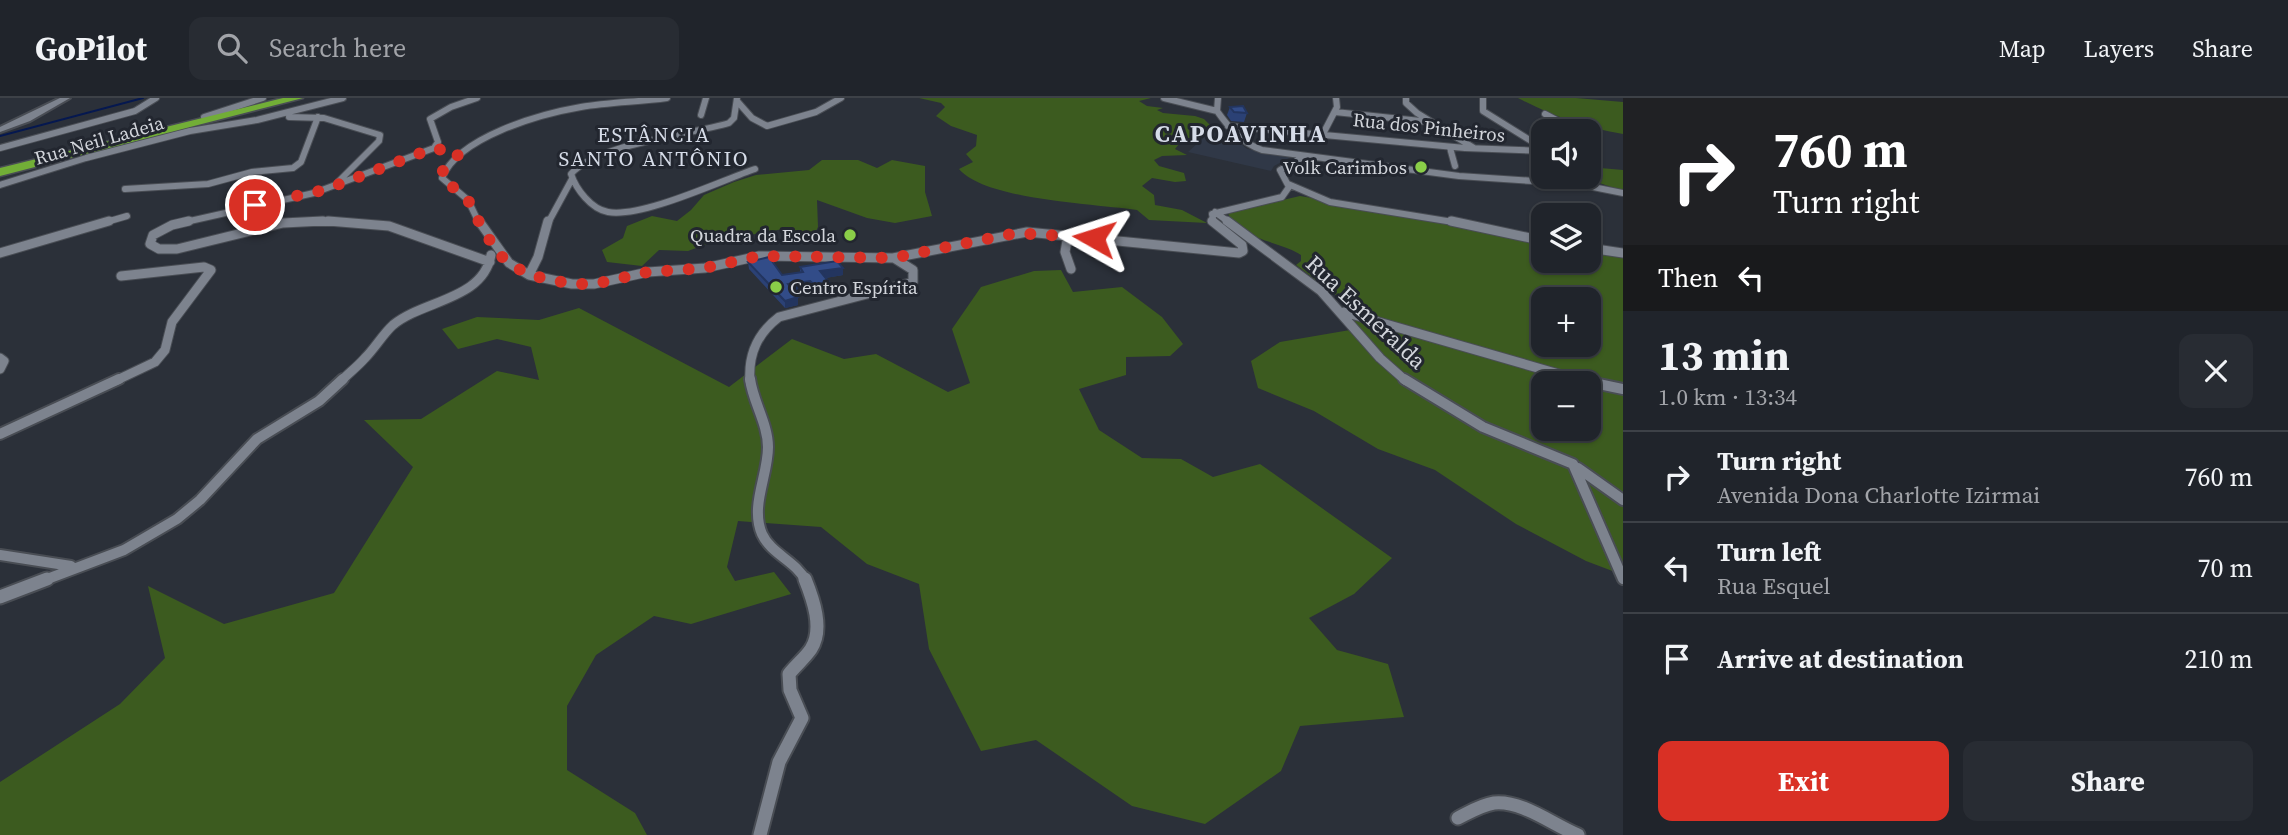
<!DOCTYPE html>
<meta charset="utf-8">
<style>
body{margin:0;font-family:"Source Serif 4",serif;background:#282c33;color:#f1f3f6;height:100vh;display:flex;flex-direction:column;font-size:26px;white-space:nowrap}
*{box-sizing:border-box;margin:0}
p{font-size:23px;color:#a2a4a9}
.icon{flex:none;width:38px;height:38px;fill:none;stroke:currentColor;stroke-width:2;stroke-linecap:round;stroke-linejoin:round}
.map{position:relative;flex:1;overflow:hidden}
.sheet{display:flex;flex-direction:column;background:#20242b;width:665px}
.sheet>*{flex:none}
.hud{background:#202124;color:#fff;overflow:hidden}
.tools{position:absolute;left:1531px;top:21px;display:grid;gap:14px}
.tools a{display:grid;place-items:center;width:70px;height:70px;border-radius:14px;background:#20242b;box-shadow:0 2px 5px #0004,0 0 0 2px #3d4147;font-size:35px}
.pin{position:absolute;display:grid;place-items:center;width:60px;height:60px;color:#fff;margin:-30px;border:4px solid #fff;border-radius:50%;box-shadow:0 2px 7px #0007}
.me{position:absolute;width:77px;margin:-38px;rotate:276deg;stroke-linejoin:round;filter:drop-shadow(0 0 5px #0008)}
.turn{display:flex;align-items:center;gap:24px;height:147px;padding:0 35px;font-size:32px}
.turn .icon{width:91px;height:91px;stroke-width:2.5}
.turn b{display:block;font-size:49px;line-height:60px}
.then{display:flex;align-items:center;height:66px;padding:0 35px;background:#0003;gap:14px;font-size:26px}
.round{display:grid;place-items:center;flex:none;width:74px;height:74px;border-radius:14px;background:#282c33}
.overview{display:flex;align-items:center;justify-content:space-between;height:119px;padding:0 35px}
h1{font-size:42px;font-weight:700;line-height:52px}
.cta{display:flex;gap:14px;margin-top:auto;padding:14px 35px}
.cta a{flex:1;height:80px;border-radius:14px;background:#d93025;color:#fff;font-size:28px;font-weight:700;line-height:80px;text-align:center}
.cta a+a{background:#282c33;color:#f1f3f6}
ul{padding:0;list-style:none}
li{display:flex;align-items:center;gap:21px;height:91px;padding:0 35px;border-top:2px solid #3d4147}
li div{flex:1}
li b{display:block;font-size:26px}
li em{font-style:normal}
header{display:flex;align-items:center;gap:42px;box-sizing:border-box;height:98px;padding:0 35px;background:#20242b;border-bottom:2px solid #3d4147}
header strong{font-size:33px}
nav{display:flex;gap:38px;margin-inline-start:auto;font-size:24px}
.search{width:490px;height:63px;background:#282c33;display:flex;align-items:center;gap:18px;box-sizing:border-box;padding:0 24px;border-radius:14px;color:#a2a4a9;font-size:26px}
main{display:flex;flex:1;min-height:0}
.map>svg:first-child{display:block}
</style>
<header>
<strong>GoPilot</strong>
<div class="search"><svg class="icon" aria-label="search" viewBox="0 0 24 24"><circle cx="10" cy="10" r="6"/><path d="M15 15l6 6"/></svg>Search here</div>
<nav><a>Map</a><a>Layers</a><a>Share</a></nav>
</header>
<main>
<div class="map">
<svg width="1623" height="737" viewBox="0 0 1623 737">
<rect width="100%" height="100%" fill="#2b3039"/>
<path fill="#303847" d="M1210 34 1234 40 1247 51 1291 59 1274 68 1271 73 1188 54Z"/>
<path fill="#3c5b1f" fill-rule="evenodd" d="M919 0H1151L1139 3 1147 8 1163 10 1157 12 1163 15 1195 18 1204 21 1215 32 1179 46 1175 51 1187 57 1162 58 1154 62 1159 68 1184 75 1186 83 1175 84 1152 80 1142 88 1154 97 1155 107 1182 112 1207 125 1149 122 1137 112C1095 106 985 102 959 71L973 64 966 56 976 48 977 37 951 28 936 18 945 9 941 5Z
M1518 0H1576L1623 4V36C1585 30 1552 18 1518 0Z
M822 62H858L877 70 892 62 925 68V94L932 118 895 125 867 120 817 102 818 129 813 140 789 130 715 143 688 153 659 152 642 168 607 164 602 152 623 140 627 128 652 118 677 123 691 112 704 97 734 84 756 77 809 72Z
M1589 69 1623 72V93L1582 79H1589Z
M1300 98 1443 122 1543 144 1544 163H1589V151L1623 156V477L1586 463 1516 426 1435 372 1378 351 1314 313 1258 290 1251 263 1280 244 1350 232 1354 222 1341 201 1296 167 1301 163V157C1283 144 1236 141 1228 115ZM1544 201H1589V247H1544ZM1544 285H1589V331H1544Z
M1061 172 1073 194 1122 189 1162 219 1183 246 1170 258 1126 259V277L1079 291 1099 332 1142 360 1181 361 1213 379 1260 366 1392 460 1354 496 1309 520 1337 552 1388 566 1404 619 1300 628 1281 673 1205 726 1132 708 1036 642 981 653 929 551 919 486 867 466 821 429 738 423 727 469 735 483 774 474 791 496 691 526 654 518 596 557 567 608V672L635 715 647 737H0V684L120 606 165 560 148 488 224 526 334 495 413 369 364 322 421 321 497 273 539 282 531 249 497 241 458 251 442 231 477 219 539 222 579 210 729 289 792 241 844 261 876 256 948 294 970 285 952 231 981 189 1034 173Z"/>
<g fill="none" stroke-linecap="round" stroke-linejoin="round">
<path stroke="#051850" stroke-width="2" d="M0 38 143 0"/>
<g stroke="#494d54" stroke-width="8">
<path id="minor-far3" d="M737 0 734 20 729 25C689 37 597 46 571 76 576 91 591 111 608 114 642 120 720 83 755 71
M1164 0 1217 13
M1218 0 1217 13C1229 30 1242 45 1262 52L1459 78 1578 86 1623 95
M1406 0V5L1417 15 1474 50
M1483 0V13L1544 51
M737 3 752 20 767 28 816 14 841 0
M1335 14 1430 24
M1545 16 1577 33
M701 17 706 0
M204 19 263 0
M289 19 324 20 380 37 379 43 338 84
M1228 28 1465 50 1544 53
M1324 34 1337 9 1336 0
M1589 41 1594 46 1589 53
M0 50 135 13 156 0
M434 50 438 44 430 21 451 9 477 0
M1450 50 1455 68
M1288 86 1330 104 1459 125
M0 87 86 60 190 33 257 22 343 0
M125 91 208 86 252 74 293 70 301 64 318 19
M1215 114 1230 125
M103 125 127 118
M181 125 314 95 434 50
M285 125H350
M479 125 468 102 442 80C458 39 540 16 581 9 610 4 639 4 667 0
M548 125 572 81
M1214 125 1212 116 1282 99 1289 89 1280 72 1305 58"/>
</g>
<g stroke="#494d54" stroke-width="11">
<path id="minor-far2" d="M189 123 172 127 153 137 150 146 159 151H177L283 125 323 123
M328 123 389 128 490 164
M479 123 509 165 529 177 572 186H594L648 174 705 170 759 158 893 160 1027 134 1239 155 1243 153 1242 147 1212 123
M1227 123 1321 193 1380 260 1406 283
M1451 123 1544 143
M1068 137 1065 154 1071 171
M1589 150 1623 155
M0 155 109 123
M529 177 538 159 548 123
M1344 214 1583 283
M0 260 4 263 0 271
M115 283 155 264 165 252 172 224 211 172 204 169 121 178
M341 283C349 275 358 268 365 260 375 250 383 236 393 227 423 202 483 202 491 157
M750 283C748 255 758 235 779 219L913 184V172L894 160"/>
</g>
<g stroke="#494d54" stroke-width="14">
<path id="minor-far1" d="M750 281C753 304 768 326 768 349 768 378 750 408 762 436 771 456 796 463 806 483
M1404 281 1483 329 1573 366 1623 481
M1575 281 1623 291
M0 336 119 281
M1578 370 1623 402
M0 457 71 468
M42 483 124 452 177 421 200 402 257 341 319 303 343 281"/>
</g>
<g stroke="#494d54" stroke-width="17">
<path id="minor" d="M0 499 47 481
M1458 720C1470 714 1481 707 1494 705 1522 702 1553 727 1578 737
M760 737 779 664 802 620 790 592 789 576C796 567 805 560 811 551 824 531 813 501 805 481"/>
</g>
<g stroke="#494d54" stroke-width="4">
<path id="tertiary" d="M60 0H70L30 23 0 34V29Z"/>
</g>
<g stroke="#494d54" stroke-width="3">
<path id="motorway" d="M283 0H303L0 78V70Z"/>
</g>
<use href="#minor-far3" stroke="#7d838e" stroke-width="6"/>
<use href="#minor-far2" stroke="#7d838e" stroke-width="9"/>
<use href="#minor-far1" stroke="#7d838e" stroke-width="10"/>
<use href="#minor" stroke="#7d838e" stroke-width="13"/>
<use href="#tertiary" fill="#7d838e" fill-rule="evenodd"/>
<use href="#motorway" fill="#72ae37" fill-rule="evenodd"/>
</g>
<path fill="#2b4175" d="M1230 9 1247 15 1244 24 1231 23 1227 17Z
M748 164 782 177 800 174V169L843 177 825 180 833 189V196L819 199 810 190 793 193 798 207 785 210 749 171Z"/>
<path fill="#23355f" d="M843 170V177L820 181V173Z
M810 183V190L788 194V186Z
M833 189V196L819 199 820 192Z
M798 199V207L785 210V203Z"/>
<path fill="#324c88" stroke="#23355f" stroke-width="2" d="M1243 8 1247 15 1234 14 1230 9Z
M769 159 782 177 803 174 800 169 837 163 843 170 820 173 833 189 820 192 810 183 788 186 798 199 785 203 748 164Z"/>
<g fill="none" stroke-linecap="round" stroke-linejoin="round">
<path stroke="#d93025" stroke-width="12" stroke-dasharray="0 21.6" d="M255 107 324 92 434 50 459 56 443 72 442 80 468 102 483 132 499 156 509 165 529 177 572 186H594L648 174 705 170 759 158 893 160 1016 135 1094 140"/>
</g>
<g fill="#8ace48" stroke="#22262f" stroke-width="2.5">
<circle cx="1421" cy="69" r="7"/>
<circle cx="850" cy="137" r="7"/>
<circle cx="776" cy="189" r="7"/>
</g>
<g text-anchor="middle" stroke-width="6" stroke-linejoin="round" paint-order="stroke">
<g font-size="19" fill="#d2d5db" stroke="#22262f">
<text transform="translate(1429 29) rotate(6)" y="7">Rua dos Pinheiros</text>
<text transform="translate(99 42) rotate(-16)" y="7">Rua Neil Ladeia</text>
</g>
<g font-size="19" fill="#d2d5db" stroke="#22262f" text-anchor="end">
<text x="1407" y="76">Volk Carimbos</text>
<text x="836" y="144">Quadra da Escola</text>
<text x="790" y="196" text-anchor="start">Centro Espírita</text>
</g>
<g font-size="21" letter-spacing="2" fill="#d6dce8" stroke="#22262f">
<text x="654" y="44">ESTÂNCIA<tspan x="654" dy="24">SANTO ANTÔNIO</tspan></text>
</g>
<g font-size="23" fill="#d2d5db" stroke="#22262f">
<text transform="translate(1366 214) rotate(43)" y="8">Rua Esmeralda</text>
</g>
<g font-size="24" font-weight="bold" letter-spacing="2" fill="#d6dce8" stroke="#22262f">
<text x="1241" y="44">CAPOAVINHA</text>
</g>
</g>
</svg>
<div class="tools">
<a><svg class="icon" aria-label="sound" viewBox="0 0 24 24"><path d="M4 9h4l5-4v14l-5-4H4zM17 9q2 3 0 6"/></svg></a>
<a><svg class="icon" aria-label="layers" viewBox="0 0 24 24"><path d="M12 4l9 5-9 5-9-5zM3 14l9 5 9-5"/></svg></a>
<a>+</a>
<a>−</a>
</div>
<div class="pin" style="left:255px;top:107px;background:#d93025"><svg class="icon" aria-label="arrive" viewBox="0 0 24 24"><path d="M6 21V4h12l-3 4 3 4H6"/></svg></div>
<svg class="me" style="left:1094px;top:140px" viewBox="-20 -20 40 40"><path d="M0-17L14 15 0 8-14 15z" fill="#d93025" stroke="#fff" stroke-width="4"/></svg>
</div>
<section class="sheet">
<div class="hud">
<div class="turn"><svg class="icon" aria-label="right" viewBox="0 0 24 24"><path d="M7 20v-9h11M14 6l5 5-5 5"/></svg><div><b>760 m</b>Turn right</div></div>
<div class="then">Then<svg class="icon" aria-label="left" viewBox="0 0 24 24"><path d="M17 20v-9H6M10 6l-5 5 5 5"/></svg></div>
</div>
<div class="overview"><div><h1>13 min</h1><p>1.0 km · 13:34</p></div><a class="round"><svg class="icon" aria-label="close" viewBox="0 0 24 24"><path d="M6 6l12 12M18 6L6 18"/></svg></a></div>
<ul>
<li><svg class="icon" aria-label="right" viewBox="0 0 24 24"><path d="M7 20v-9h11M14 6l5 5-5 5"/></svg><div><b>Turn right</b><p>Avenida Dona Charlotte Izirmai</p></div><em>760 m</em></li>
<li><svg class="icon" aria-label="left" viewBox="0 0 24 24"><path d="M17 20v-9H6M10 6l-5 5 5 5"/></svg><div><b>Turn left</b><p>Rua Esquel</p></div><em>70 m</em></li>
<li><svg class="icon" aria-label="arrive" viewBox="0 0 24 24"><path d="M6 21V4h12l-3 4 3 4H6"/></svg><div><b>Arrive at destination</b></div><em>210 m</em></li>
</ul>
<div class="cta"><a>Exit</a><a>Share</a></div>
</section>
</main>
